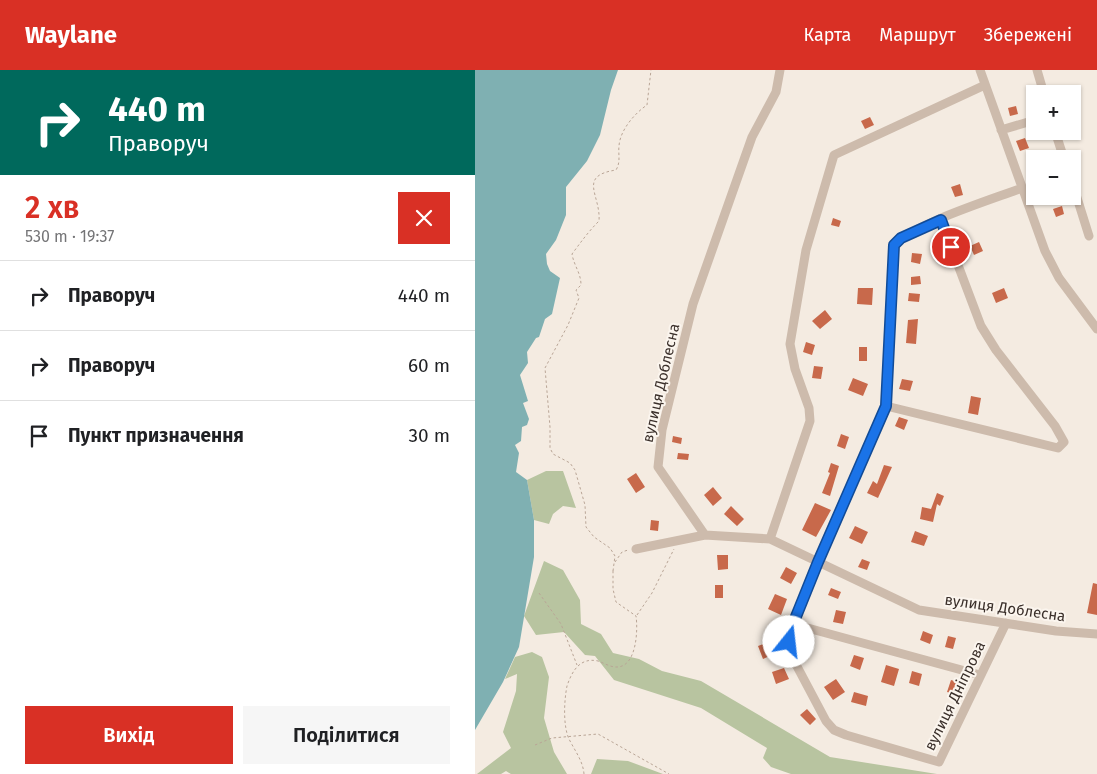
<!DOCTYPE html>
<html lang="uk">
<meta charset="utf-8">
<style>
body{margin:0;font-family:"Fira Sans",sans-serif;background:#f6f6f6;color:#202124;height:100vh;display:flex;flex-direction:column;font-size:19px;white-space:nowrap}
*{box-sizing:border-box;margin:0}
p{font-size:16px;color:#757577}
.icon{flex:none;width:28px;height:28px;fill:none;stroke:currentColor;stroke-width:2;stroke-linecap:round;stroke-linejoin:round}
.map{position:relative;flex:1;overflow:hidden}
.drawer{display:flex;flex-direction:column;background:#fff;width:475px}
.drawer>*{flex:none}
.banner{background:#00695c;color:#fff;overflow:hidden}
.tools{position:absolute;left:551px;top:15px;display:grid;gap:10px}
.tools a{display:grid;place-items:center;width:55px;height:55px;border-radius:0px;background:#fff;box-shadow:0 1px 4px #0004;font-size:25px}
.pin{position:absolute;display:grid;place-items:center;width:42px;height:42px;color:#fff;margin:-21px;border:2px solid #fff;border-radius:50%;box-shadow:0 1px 5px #0007}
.me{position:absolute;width:55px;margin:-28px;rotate:16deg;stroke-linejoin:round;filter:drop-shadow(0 0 4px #0008)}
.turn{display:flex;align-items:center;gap:18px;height:105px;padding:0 25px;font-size:22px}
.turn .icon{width:65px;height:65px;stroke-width:2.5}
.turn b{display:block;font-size:35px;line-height:42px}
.round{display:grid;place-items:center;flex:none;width:52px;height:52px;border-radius:0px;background:#f6f6f6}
.head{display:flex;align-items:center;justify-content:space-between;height:85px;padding:0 25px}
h1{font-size:30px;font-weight:600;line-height:38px;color:#d93025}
.cta{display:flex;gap:10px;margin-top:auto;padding:10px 25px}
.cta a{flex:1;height:58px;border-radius:0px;background:#d93025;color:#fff;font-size:20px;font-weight:600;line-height:58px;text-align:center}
.cta a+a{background:#f6f6f6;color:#202124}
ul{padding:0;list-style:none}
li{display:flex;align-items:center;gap:15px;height:70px;padding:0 25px;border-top:1px solid #e0e0e0}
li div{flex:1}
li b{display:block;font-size:19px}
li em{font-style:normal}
header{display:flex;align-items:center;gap:30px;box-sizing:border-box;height:70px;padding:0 25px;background:#d93025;color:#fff}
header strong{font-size:24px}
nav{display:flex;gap:28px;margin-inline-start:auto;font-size:18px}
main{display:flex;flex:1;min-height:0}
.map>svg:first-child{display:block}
</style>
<header>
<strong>Waylane</strong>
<nav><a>Карта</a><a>Маршрут</a><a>Збережені</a></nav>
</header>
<main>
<section class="drawer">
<div class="banner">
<div class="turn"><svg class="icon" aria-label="right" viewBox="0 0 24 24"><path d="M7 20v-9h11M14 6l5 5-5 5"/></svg><div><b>440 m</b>Праворуч</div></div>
</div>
<div class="head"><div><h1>2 хв</h1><p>530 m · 19:37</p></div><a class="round" style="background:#d93025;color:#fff"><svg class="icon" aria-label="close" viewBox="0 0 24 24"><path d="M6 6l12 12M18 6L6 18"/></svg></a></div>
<ul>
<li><svg class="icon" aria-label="right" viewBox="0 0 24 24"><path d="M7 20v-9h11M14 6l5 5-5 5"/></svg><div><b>Праворуч</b></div><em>440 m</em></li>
<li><svg class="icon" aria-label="right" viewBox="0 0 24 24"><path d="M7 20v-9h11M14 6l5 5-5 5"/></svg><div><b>Праворуч</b></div><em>60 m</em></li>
<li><svg class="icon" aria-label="arrive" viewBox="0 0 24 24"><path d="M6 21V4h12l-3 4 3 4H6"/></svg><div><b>Пункт призначення</b></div><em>30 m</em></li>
</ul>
<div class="cta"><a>Вихід</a><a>Поділитися</a></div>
</section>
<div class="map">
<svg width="622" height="704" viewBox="0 0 622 704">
<rect width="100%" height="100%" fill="#f4ebe1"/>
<path fill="#b8c4a0" d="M71 401H88L101 438 88 436 78 444 74 454 59 450 52 410Z
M69 491 88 500 105 530 106 554 126 564 138 583 164 589 187 601 226 611 355 687 462 704H316L296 697 288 688 292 678 226 638 139 610 120 586 110 585 89 562 61 565 49 546Z
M57 582 67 587 74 607 69 648 79 682 92 704H36L31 701 26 704H2L36 678 28 662 41 621 42 604 30 609 40 587Z
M122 689 153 691 188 704H116Z"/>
<path fill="#7fb0b2" d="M0 0H143L136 20 125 65 112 91 91 117V145L81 170 71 184 72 194 75 201 85 208 77 244 70 249 64 267 61 268 52 282 53 293 45 305 53 331 48 333 54 349 52 355 47 357 46 371 40 375 44 383 41 402 52 410 59 450V487L44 577 28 612 0 660Z"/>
<path fill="#c8694b" d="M541 36 543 44 535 46 533 38Z
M395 47 399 55 390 59 386 51Z
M550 68 554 78 545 81 541 71Z
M485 114 488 125 480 127 476 117Z
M587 136 589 144 581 147 578 139Z
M358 148 366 151 364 157 356 155Z
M504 172 508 181 499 185 495 176Z
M437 183 447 184 445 194 436 192Z
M445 206 446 214 436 215V207Z
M383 218H398L397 235 382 234Z
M529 218 533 228 521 233 517 223Z
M434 223 445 224 444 232 433 231Z
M350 240 357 249 345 259 337 251Z
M443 249 441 274 431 273 433 250Z
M331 272 340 275 337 285 328 282Z
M384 277H392V291H384Z
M339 296 348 297 346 309 337 308Z
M378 308 393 314 388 326 373 320Z
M427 309 438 311 435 321 424 319Z
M496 326 506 328 503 345 493 343Z
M424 347 433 350 429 360 420 356Z
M366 364 374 367 370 379 362 376Z
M198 366 207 368 206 374 197 372Z
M203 383 214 384 213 390 202 389Z
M356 393 364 396 355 426 347 423 355 403 353 402Z
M409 395 417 397 403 428 392 423 398 411 402 414Z
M161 403 170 417 161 423 152 409Z
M238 417 247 428 238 436 229 425Z
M462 423 469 426 465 436 462 434 458 452 445 449 447 437 456 439Z
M340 433 356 440 341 467 327 460Z
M256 436 269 449 262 456 249 444Z
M176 450 184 451 183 461 175 460Z
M380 456 393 462 387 474 374 468Z
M440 461 453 466 449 476 436 472Z
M242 485H253V499L243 500Z
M387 489 395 492 392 500 383 497Z
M311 497 322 503 316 514 305 508Z
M618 513 622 514V545L612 543Z
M240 515H248V528H240Z
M356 518 366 522 363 529 353 525Z
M300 524 312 529 306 545 293 539Z
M361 540 371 542 368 554 358 552Z
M448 561 458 565 455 574 445 570Z
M473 566 481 568 478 579 470 577Z
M294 572 299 584 288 589 283 576Z
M379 585 389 588 385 600 375 596Z
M411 595 424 599 419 616 406 612Z
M309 598 314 609 301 614 297 602Z
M437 601 447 604 444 616 434 613Z
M361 609 370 622 358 630 349 617Z
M476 610 489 614 485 626 472 622Z
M379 622 393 626 391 636 376 632Z
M332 639 341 649 335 655 325 645Z"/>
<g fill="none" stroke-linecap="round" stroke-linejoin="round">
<path stroke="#b9a596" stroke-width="1" stroke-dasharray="2.5 2.5" stroke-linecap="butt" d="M140 492 147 482 153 480
M138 501 140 486 135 478 119 467 111 457 110 435 100 400 95 393 78 384 75 378V357L70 298 93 255 104 228 101 220 106 215C106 203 99 196 97 184 106 172 113 162 124 151 126 125 102 106 141 100 146 92 143 84 144 76 145 60 160 43 172 35L176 0
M64 523 86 554 102 595
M162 545 177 523 199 479
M60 675 77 668 123 664 194 704
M109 704C108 691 100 681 94 669 88 656 89 631 92 616 97 601 105 587 123 591 129 593 135 597 141 597 162 598 163 559 161 546L141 532 138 519V500"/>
<path stroke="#cdbbac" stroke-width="9" d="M505 0 570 181 584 208 622 259
M562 0 569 24
M526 60 560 50
M580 61 589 89
M598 115 614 166
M411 336 583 378 589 372 580 356 521 280 506 256 466 150
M230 465 183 397 187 360 218 234 277 67 301 22 305 0
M295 469 335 351 334 338 320 299 315 274 331 180 359 85 510 15
M161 479 230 465 295 469 444 540 581 561 622 564
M531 553 464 692 371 665 359 660 351 651 316 585 314 572 318 554 343 492 411 336 419 175C441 153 515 130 547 118
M318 554 505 605"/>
</g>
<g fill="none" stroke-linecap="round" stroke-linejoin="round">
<g stroke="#114b97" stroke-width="12">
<path id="route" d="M314 572 318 554 343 492 411 336 419 175 426 168 466 150 476 177"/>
</g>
<use href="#route" stroke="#1a73e8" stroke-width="9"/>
</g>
<g text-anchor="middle" stroke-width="4" stroke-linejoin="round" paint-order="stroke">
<g font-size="15" fill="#3b302b" stroke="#fbf5ee">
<text transform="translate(186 313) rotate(-77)" y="5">вулиця Доблесна</text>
<text transform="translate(530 538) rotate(8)" y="5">вулиця Доблесна</text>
<text transform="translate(480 626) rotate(-64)" y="5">вулиця Дніпрова</text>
</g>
</g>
</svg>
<div class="tools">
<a>+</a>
<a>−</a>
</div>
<div class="pin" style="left:476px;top:177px;background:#d93025"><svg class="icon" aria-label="arrive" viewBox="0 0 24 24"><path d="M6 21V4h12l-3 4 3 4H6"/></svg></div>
<svg class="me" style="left:314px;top:572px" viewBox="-20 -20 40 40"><circle r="19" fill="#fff"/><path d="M0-13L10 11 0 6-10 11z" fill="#1a73e8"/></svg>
</div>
</main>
